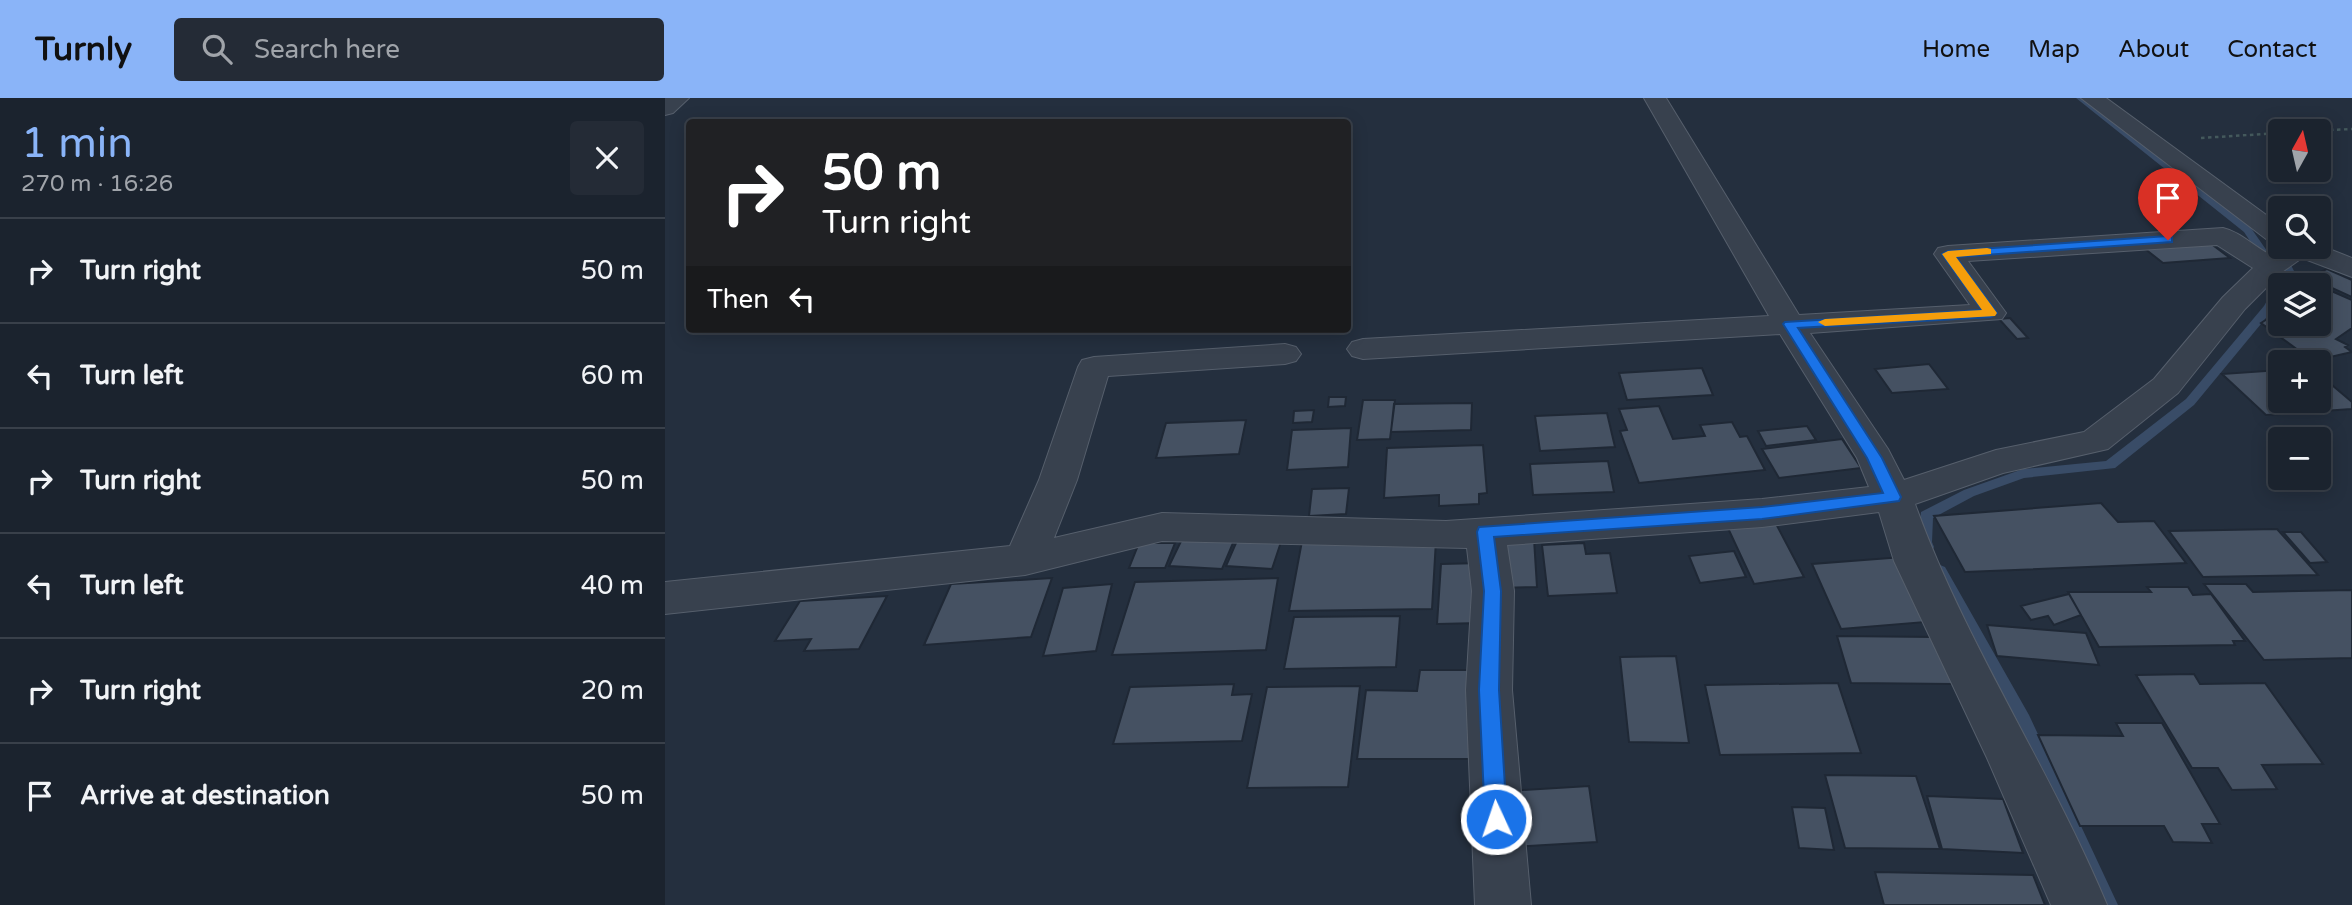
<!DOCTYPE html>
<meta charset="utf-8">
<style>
body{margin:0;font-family:"Varela Round",sans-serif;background:#242b36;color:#f1f3f6;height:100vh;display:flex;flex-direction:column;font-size:26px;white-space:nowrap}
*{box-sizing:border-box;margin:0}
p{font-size:23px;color:#a0a4aa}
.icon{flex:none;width:38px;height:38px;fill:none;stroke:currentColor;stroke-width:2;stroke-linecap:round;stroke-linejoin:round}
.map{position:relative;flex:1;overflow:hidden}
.sheet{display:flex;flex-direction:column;background:#1b232e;width:665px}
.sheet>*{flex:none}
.top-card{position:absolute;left:21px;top:21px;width:665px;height:214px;border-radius:7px;box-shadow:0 4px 18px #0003,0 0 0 2px #39404a;background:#202124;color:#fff;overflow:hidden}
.needle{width:46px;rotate:8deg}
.fabs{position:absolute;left:1603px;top:21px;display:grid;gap:14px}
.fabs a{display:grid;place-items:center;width:63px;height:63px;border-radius:7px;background:#1b232e;box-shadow:0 4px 18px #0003,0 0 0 2px #39404a;font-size:35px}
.pin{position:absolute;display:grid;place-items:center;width:60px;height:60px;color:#fff;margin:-72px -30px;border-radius:50% 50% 50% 0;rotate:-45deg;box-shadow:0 0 7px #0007}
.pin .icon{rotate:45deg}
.me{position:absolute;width:77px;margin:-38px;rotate:357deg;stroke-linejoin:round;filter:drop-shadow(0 0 5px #0008)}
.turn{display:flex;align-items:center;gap:24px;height:147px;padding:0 21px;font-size:32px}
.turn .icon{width:91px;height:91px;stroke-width:2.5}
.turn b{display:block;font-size:49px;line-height:60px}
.then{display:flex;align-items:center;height:66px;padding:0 21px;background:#0003;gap:14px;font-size:26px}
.round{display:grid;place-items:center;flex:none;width:74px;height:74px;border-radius:7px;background:#242b36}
.head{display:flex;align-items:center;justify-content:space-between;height:119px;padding:0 21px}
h1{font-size:42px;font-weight:600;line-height:52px;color:#8ab4f8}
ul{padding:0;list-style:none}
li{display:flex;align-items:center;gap:21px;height:105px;padding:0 21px;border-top:2px solid #39404a}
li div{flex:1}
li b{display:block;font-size:26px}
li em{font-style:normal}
header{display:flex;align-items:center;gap:42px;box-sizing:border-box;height:98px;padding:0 35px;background:#8ab4f8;color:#111}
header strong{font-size:33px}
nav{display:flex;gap:38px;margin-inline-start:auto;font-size:24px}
.search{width:490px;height:63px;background:#242b36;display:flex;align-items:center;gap:18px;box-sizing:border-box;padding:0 24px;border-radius:7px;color:#a0a4aa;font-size:26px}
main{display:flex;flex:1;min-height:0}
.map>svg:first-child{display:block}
</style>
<header>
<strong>Turnly</strong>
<div class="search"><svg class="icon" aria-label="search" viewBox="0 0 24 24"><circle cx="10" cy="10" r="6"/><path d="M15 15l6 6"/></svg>Search here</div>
<nav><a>Home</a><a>Map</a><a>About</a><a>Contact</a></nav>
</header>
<main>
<section class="sheet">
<div class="head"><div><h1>1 min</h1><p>270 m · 16:26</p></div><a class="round"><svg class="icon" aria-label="close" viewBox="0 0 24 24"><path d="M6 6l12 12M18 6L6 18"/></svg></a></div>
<ul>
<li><svg class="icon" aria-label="right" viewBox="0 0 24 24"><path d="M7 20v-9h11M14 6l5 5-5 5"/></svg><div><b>Turn right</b></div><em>50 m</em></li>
<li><svg class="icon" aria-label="left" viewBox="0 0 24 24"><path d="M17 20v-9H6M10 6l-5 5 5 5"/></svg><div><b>Turn left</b></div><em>60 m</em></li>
<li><svg class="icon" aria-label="right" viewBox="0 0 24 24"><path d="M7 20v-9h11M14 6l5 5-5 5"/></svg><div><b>Turn right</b></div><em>50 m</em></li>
<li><svg class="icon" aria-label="left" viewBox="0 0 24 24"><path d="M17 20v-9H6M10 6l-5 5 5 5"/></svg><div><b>Turn left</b></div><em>40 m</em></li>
<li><svg class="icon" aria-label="right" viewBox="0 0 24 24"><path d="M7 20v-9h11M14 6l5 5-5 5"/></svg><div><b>Turn right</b></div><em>20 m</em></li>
<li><svg class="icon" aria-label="arrive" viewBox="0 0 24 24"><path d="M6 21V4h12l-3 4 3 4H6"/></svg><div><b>Arrive at destination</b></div><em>50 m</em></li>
</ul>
</section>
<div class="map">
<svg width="1687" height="807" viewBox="0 0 1687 807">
<rect width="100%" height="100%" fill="#242f3e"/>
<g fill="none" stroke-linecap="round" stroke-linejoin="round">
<path fill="#394c67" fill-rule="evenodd" d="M1411 0H1420L1586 130 1602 153 1601 155H1593L1579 134Z
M1622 166 1626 167 1629 173 1621 187H1615V198L1610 209 1529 307 1450 370 1359 380 1309 398 1268 420 1267 444 1269 449 1267 453H1257L1253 444 1256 414 1299 392 1358 371 1441 363 1521 301 1599 208 1619 173 1617 169Z
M1275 467 1280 469 1364 617 1453 807H1433L1351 626 1267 473 1270 469Z"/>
</g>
<path fill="#455162" stroke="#1f2835" stroke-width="2" d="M1541 142 1565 160 1498 165 1475 147Z
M1662 171 1687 182V199L1643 179Z
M1655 188 1687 202V230L1671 241 1683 247 1680 249 1687 254 1648 263 1596 225 1615 213V226H1654Z
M1345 220 1363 240 1352 241 1334 221Z
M1264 266 1283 291 1227 295 1210 271Z
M1037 270 1048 297 962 302 954 275Z
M1615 272V303H1654V276L1687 304V311L1601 317 1557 276Z
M664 299H681L680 308 663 309Z
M698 302H730L725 341 692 342Z
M807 305 806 332 726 334 729 306Z
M994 308 1008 341 1040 338 1035 327 1067 324 1075 339 1082 338 1100 372 974 385 955 333 962 332 954 311Z
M649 312 647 324 628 325 629 313Z
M942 315 950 349 875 353 870 318Z
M581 322 574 356 491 360 501 325Z
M1142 328 1151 342 1101 348 1093 333Z
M686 330 683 369 622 372 627 332Z
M1177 341 1196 370 1114 380 1097 351Z
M818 347 822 395 814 396V406L774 408V397L719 400 722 350Z
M943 363 949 394 868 397 865 366Z
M684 390 681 416 644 418 647 391Z
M1436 405 1453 424 1489 423 1521 465 1300 474 1269 418Z
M1109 422 1139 479 1089 486 1062 428Z
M1612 431 1653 477 1538 479 1504 433Z
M1618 434H1636L1662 464 1645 465Z
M520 435 571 438 557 471 504 468Z
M574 438 617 441 607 471 561 468Z
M831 441H869L872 489 832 490Z
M771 442 767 511 624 513 637 443Z
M474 445H510L500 470H464Z
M919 445 921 456 945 455 952 495 883 498 877 447Z
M1069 453 1081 479 1035 485 1024 458Z
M1238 459 1273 523 1176 531 1147 466Z
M817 465 816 525 772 526 776 466Z
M387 480 366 539 259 547 286 486Z
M613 480 601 552 447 557 470 484Z
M447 486 431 553 378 558 398 490Z
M1539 486H1581L1588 494 1687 492V560L1599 562Z
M1482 489H1523L1528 497 1546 496 1580 543H1568L1570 547 1434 549 1403 494H1486Z
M1404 496 1416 517 1389 527 1383 518 1366 522 1356 508Z
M222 498 194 551 139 553 146 541 110 543 135 503Z
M735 518 731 569 619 571 629 519Z
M1322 527 1421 535 1434 567 1332 558Z
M1172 538 1270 539 1288 586 1186 585Z
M1011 558 1024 645 964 644 955 559Z
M755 572H809L805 661H692L701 592 752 593Z
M1529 576 1535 586 1600 585 1658 666 1597 667 1612 691 1567 692 1553 670H1527L1471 577Z
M1173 585 1196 655 1055 657 1040 587Z
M569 586 567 597 587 596 577 643 448 646 465 589Z
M695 588 683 689 582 690 602 589Z
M1451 625H1497L1555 726H1537L1547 745 1508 744 1499 728H1415L1373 637 1458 638Z
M1160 677 1251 678 1275 751 1180 750Z
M924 688 932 744 846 749 842 693Z
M1262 698 1338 701 1358 755 1277 751Z
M1127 709 1160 710 1169 752 1134 750Z
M1210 774 1368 777 1380 807H1219Z"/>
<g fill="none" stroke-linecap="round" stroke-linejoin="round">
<g stroke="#565f6c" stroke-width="2">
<path id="minor" d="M0 0H24L8 15 0 17Z
M979 0H1001L1134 217 1305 207 1269 156 1273 150 1283 148 1558 130C1576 134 1589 149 1606 157L1609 155V147L1416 0H1441L1615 127V149L1654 147 1687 160V179L1637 160 1617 174 1580 211 1513 295 1443 351 1338 375 1250 406C1300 545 1385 670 1442 807H1386L1322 660 1229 463 1214 414 1097 429 842 447 849 493 847 592 866 807H810L801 592 807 493 802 450 497 443 360 477 0 516V484L345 448 374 382 413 269 417 262 429 259 620 246 631 249 636 256 631 263 620 266 443 278 412 382 389 440 497 415 781 423 1097 401 1204 389 1192 360 1115 236 698 261 687 258 682 251 687 244 698 241 1104 218ZM1552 147 1588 170 1558 199 1489 281 1419 334 1331 352 1239 382 1223 351 1145 235 1337 221 1341 215 1303 163Z"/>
</g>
<path stroke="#44595c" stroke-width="2.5" stroke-dasharray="3.5 3.5" stroke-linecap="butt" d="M1644 33 1687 31
M1536 40 1615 35"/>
<use href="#minor" fill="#38414e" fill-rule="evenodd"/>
</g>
<path fill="#1a73e8" stroke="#114b97" stroke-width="2" d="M1503 138 1507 139V144L1291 159 1332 215 1326 219 1133 230 1217 360 1236 399 1234 403 1097 421 829 439 836 493 834 592 842 721 839 728 831 731 823 728 820 721 814 592 819 493 812 434 814 429 1097 409 1218 395 1202 360 1118 226 1120 224 1317 212 1277 156 1283 153Z"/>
<path fill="#f59e0b" d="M1322 150 1326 151V156L1291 159 1332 215 1330 218 1160 228 1153 224 1160 221 1317 212 1277 156 1283 153Z"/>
</svg>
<div class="fabs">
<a><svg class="needle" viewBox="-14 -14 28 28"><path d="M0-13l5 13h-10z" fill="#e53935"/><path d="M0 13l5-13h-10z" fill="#a0a4aa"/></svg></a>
<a><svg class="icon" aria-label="search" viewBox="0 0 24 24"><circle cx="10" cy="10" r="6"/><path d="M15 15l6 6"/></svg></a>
<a><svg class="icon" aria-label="layers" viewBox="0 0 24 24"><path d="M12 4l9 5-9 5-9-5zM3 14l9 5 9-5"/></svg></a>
<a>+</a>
<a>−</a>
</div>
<div class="pin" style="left:1503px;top:142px;background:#d93025"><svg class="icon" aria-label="arrive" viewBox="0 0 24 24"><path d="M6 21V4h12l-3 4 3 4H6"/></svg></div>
<svg class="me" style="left:831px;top:721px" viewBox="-20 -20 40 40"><circle r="17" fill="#1a73e8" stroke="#fff" stroke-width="3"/><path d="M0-11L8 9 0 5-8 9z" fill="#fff"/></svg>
<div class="top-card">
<div class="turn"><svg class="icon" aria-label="right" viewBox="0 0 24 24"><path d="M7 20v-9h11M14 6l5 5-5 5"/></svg><div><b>50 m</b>Turn right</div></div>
<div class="then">Then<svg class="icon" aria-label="left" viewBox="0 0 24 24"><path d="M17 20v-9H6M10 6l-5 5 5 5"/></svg></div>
</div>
</div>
</main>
